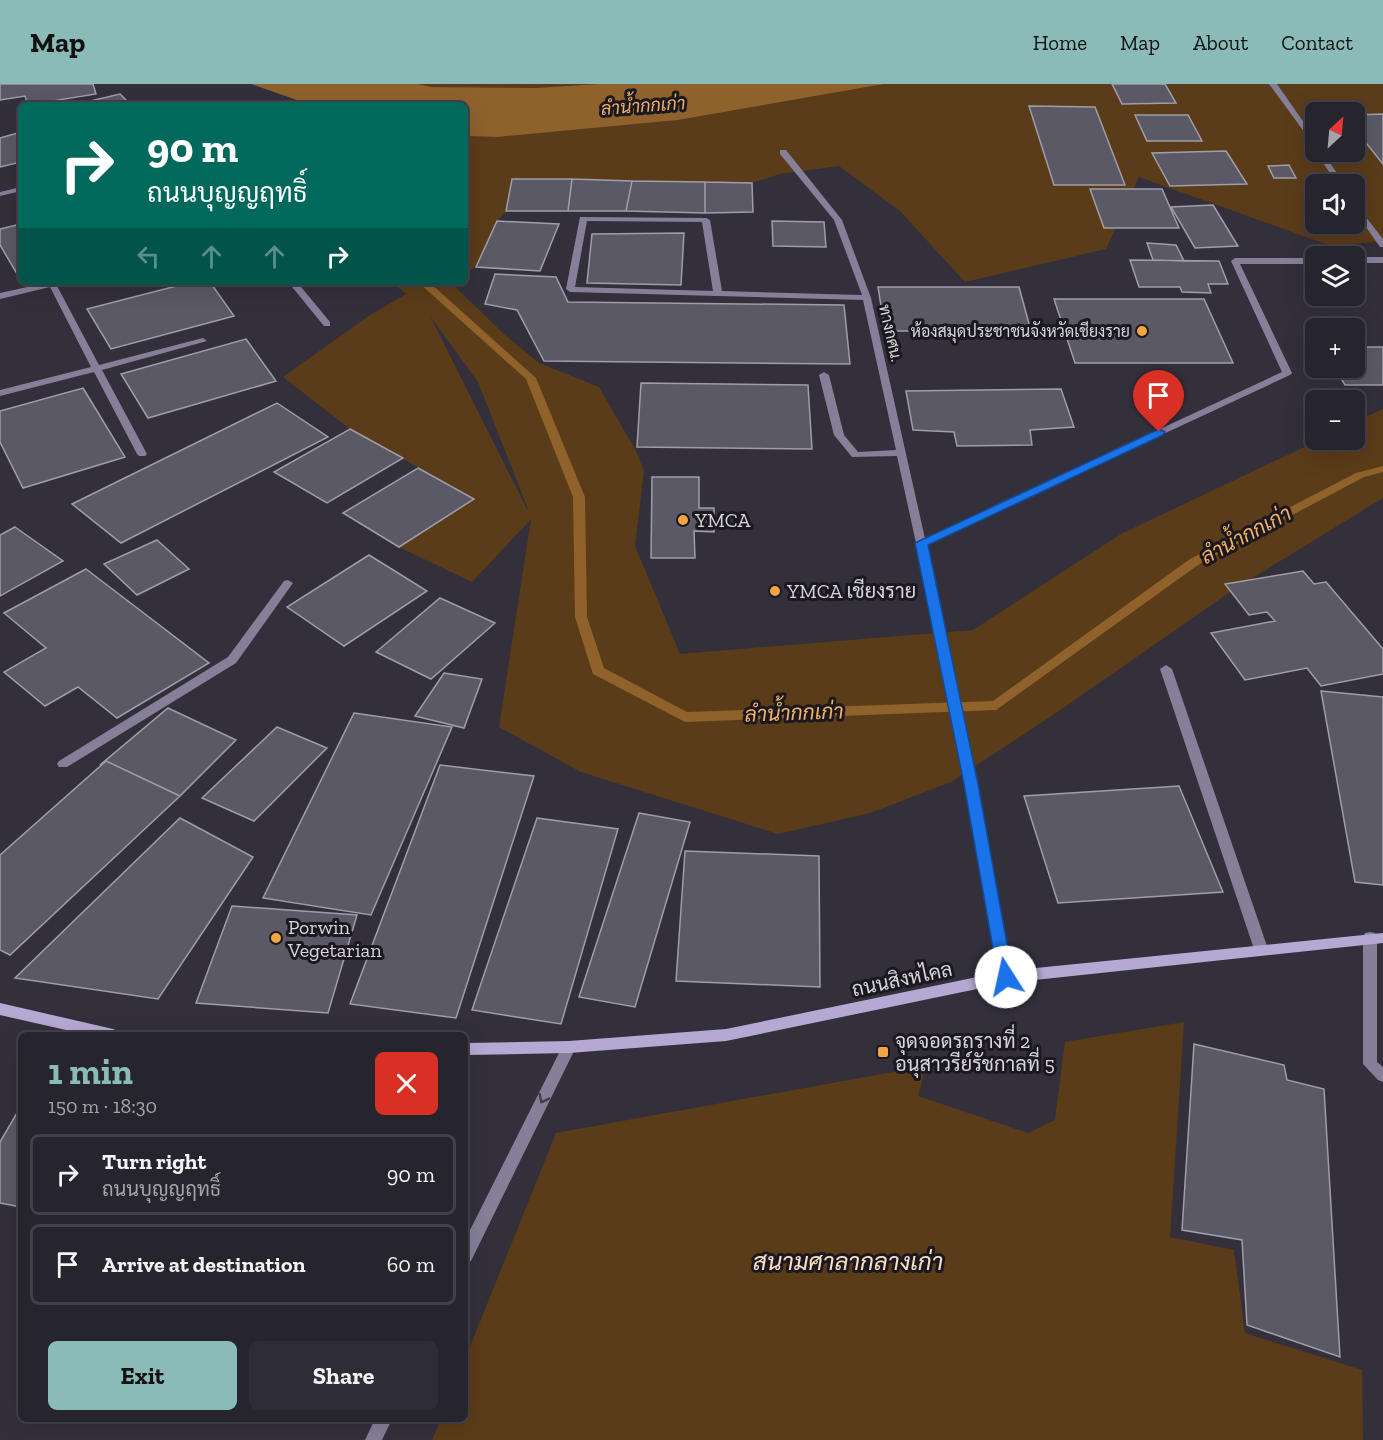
<!DOCTYPE html>
<meta charset="utf-8">
<style>
body{margin:0;font-family:"Zilla Slab",Sarabun,serif;background:#2e2c35;color:#f1f3f6;height:100vh;display:flex;flex-direction:column;font-size:22px;white-space:nowrap}
*{box-sizing:border-box;margin:0}
p{font-size:20px;color:#a4a4aa}
.icon{flex:none;width:33px;height:33px;fill:none;stroke:currentColor;stroke-width:2;stroke-linecap:round;stroke-linejoin:round}
.map{position:relative;flex:1;overflow:hidden}
.sheet{position:absolute;left:18px;top:948px;width:450px;height:390px;display:flex;flex-direction:column;background:#26242d;border-radius:9px;box-shadow:0 6px 24px #0002,0 0 0 2px #424149}
.sheet>*{flex:none}
.guide{position:absolute;left:18px;top:18px;width:450px;height:183px;border-radius:9px;box-shadow:0 6px 24px #0002,0 0 0 2px #424149;background:#00695c;color:#fff;overflow:hidden}
.needle{width:39px;rotate:26deg}
.buttons{position:absolute;left:1305px;top:18px;display:grid;gap:12px}
.buttons a{display:grid;place-items:center;width:60px;height:60px;border-radius:9px;background:#26242d;box-shadow:0 6px 24px #0002,0 0 0 2px #424149;font-size:30px}
.pin{position:absolute;display:grid;place-items:center;width:51px;height:51px;color:#fff;margin:-62px -26px;border-radius:50% 50% 50% 0;rotate:-45deg;box-shadow:0 0 6px #0007}
.pin .icon{rotate:45deg}
.me{position:absolute;width:66px;margin:-33px;rotate:350deg;stroke-linejoin:round;filter:drop-shadow(0 0 4px #0008)}
.turn{display:flex;align-items:center;gap:21px;height:126px;padding:0 30px;font-size:27px}
.turn .icon{width:78px;height:78px;stroke-width:2.5}
.turn b{display:block;font-size:42px;line-height:51px}
.lanes{display:flex;align-items:center;height:57px;padding:0 30px;background:#0003;justify-content:center;gap:30px;direction:ltr}
.lanes .off{opacity:.35}
.round{display:grid;place-items:center;flex:none;width:63px;height:63px;border-radius:9px;background:#2e2c35}
.head{display:flex;align-items:center;justify-content:space-between;height:102px;padding:0 30px}
h1{font-size:36px;font-weight:700;line-height:45px;color:#8bbbb9}
.button{display:flex;gap:12px;margin-top:auto;padding:12px 30px}
.button a{flex:1;height:69px;border-radius:9px;background:#8bbbb9;color:#111;font-size:24px;font-weight:700;line-height:69px;text-align:center}
.button a+a{background:#2e2c35;color:#f1f3f6}
ul{padding:0;list-style:none}
li{display:flex;align-items:center;gap:18px;height:81px;margin:0 12px 9px;padding:0 18px;border:3px solid #424149;border-radius:9px}
li div{flex:1}
li b{display:block;font-size:22px}
li em{font-style:normal}
header{display:flex;align-items:center;gap:36px;box-sizing:border-box;height:84px;padding:0 30px;background:#8bbbb9;color:#111}
header strong{font-size:28px}
nav{display:flex;gap:33px;margin-inline-start:auto;font-size:21px}
.map>svg:first-child{display:block}
</style>
<header>
<strong>Map</strong>
<nav><a>Home</a><a>Map</a><a>About</a><a>Contact</a></nav>
</header>
<div class="map">
<svg width="1383" height="1356" viewBox="0 0 1383 1356">
<rect width="100%" height="100%" fill="#33303c"/>
<path fill="#5b3c18" fill-rule="evenodd" d="M418 0H598L535 4 432 3Z
M884 0H1383V157L1331 162 1139 93 1106 165 965 198 900 127 839 82 780 90 752 99 512 95 506 127 497 137 476 183 465 188V52L497 53 678 36ZM1316 28H1354V68H1316ZM1316 100H1354V140H1316Z
M392 198H450L505 251 539 279 599 303 636 367 644 387 635 462 680 570 973 546 1121 450 1319 356H1354L1355 338 1383 325V414L1233 506 1053 631 951 698 870 729 778 750 581 688 499 643 531 435 472 498 399 463 474 415 350 345 283 293 370 231 406 210ZM430 232 478 298 528 425H527Z
M1184 938 1170 1153 1234 1166 1245 1249 1362 1286 1363 1356H432L441 1335H465V1275L556 1049 926 982 918 1012 1028 1049 1055 1036 1065 958Z"/>
<path fill="#8f622c" d="M251 0H418L432 3 535 4 598 0H884L678 36 497 53 465 52V21H311Z"/>
<g fill="none" stroke-linecap="round" stroke-linejoin="round">
<path fill="#8f622c" fill-rule="evenodd" d="M418 198H429L536 294 585 413 587 533 604 584 687 628 993 617 1190 475 1356 389 1383 382V388L1364 393 1198 481 996 626 685 638 593 590 592 587 575 533 573 413 526 295Z"/>
</g>
<path fill="#5c5966" stroke="#a09dab" stroke-width="1.5" d="M0 0H93L96 10 28 21 25 12 0 16Z
M1112 0H1165L1176 19 1122 20Z
M120 10 131 21H73Z
M1029 22 1095 23 1125 101H1054Z
M1383 30V80L1354 44V31Z
M1135 31H1188L1202 57H1147Z
M21 48V78L0 83V54Z
M1226 67 1247 100 1170 102 1152 69Z
M1289 81 1296 94H1274L1268 82Z
M512 95H572L568 127H506Z
M572 95 632 97 626 127H568Z
M632 97 705 98V129L626 127Z
M705 98 752 99 753 128 705 129Z
M1090 105H1162L1179 144H1104Z
M1213 121 1238 162 1195 164 1171 123Z
M497 137 559 140 540 187 476 183Z
M772 137 824 138 826 163 773 162Z
M21 140V195H20L0 161V145Z
M684 149 681 201 587 199 592 150Z
M1147 159 1176 161 1184 177 1153 176Z
M1130 176 1219 177 1228 200H1208L1211 209 1182 208 1180 203H1139Z
M495 190 556 193 568 218 844 221 850 280 544 277 517 226 485 220Z
M192 198H210L234 232 111 265 87 225Z
M878 203H1019L1031 247H885Z
M1054 215H1204L1233 279H1075Z
M246 255 276 297 148 334 121 290Z
M1354 263H1383V301H1345L1335 284H1354Z
M641 299 808 301 812 365 637 363Z
M83 304 125 373 23 404 0 358V327Z
M1061 305 1074 343 1030 346 1032 361 957 362 954 348 913 346 906 307Z
M277 319 328 353 121 459 72 420Z
M350 345 403 374 327 419 274 388Z
M418 384 474 415 399 463 343 429Z
M652 393H699V424H714V448L694 447 695 474H651Z
M15 443 63 477 0 512V451Z
M157 456 189 485 137 511 104 480Z
M369 471 427 507 344 562 287 523Z
M86 485 209 579 117 634 78 603 45 622 4 588 46 564 4 529Z
M1303 487 1314 500 1326 498 1383 565V590L1321 602 1307 584 1245 596 1211 549 1275 537 1267 528 1249 531 1225 500Z
M440 514 495 539 431 595 376 568Z
M444 589 482 595 464 644 415 632Z
M1321 607 1383 613V801L1355 798Z
M168 624 236 656 180 712 106 677 100 681Z
M354 629 452 643 371 831 263 814Z
M277 643 327 664 254 737 202 714Z
M106 677 180 712 10 871 0 866V771Z
M440 681 534 692 456 934 350 920Z
M1179 702 1223 808 1058 819 1024 712Z
M639 729 690 738 635 923 579 913Z
M180 734 253 773 158 915 15 894Z
M537 734 618 745 561 940 472 926Z
M685 767 819 772 820 903 676 897Z
M232 822 357 831 328 929 196 919Z
M1194 960 1284 981 1287 996 1324 1005 1340 1273 1247 1241 1242 1156 1182 1146Z
M21 1022V1123L0 1119V1058Z"/>
<g fill="none" stroke-linecap="round" stroke-linejoin="round">
<path fill="#867f9a" fill-rule="evenodd" d="M1269 0H1277L1316 56V64Z
M780 66H786L842 136 871 214 926 459 925 461 921 462 916 459 897 372 852 373 834 351 819 291 824 288 829 291 844 351 858 368 896 366 863 216 570 208 566 205 580 133 706 134 710 136 722 207 862 211 834 136 780 70ZM587 137 702 138 713 207 575 203Z
M1316 68H1322L1345 100H1337Z
M1354 118 1383 155V163H1380L1354 126Z
M50 198H66L57 202 99 281 203 254 207 257 102 286 147 370 145 372H139L137 370 94 288 0 312V306L91 283 50 203 0 215V209Z
M288 198H297L330 238V242H324Z
M288 496 293 499 236 579 67 683H59L57 680 59 677 228 573 284 497Z
M1166 581 1172 585 1268 865 1266 869 1261 870 1256 869 1254 865 1160 585Z
M1370 848 1375 849 1377 853V978L1383 983V998L1378 996 1363 980V853L1365 849Z"/>
<path fill="#867f9a" fill-rule="evenodd" d="M21 103V107L0 112V108Z
M1354 173H1383V179H1354Z
M1235 174H1316V180H1240L1292 289 1290 291 927 460 977 700 1013 893 1011 897 1006 899 1001 897 999 893 965 700 916 459 1282 288 1231 177Z
M569 957 574 959 576 963 471 1177 465 1179V1156L564 959Z
M375 1335H392L382 1356H365Z"/>
<path fill="#b5a9d4" fill-rule="evenodd" d="M1383 849V859L1006 899 726 957 569 969 465 971V959L569 957 726 945 1006 887Z
M0 919 113 945 118 947 120 951H88L0 931Z"/>
</g>
<defs><path id="oneway-chevron" d="M-2-3.5L2.5 0L-2 3.5" fill="none" stroke-width="1.6" stroke-linecap="round" stroke-linejoin="round" transform="scale(1.5)"/></defs>
<use stroke="#403d4a" href="#oneway-chevron" transform="translate(543 1015) rotate(116)"/>
<path fill="#1a73e8" stroke="#114b97" stroke-width="1.5" d="M1159 345 1165 348 1163 351 928 461 978 700 1013 893 1011 898 1006 899 1000 898 998 893 964 700 915 459Z"/>
<g fill="#f3a443" stroke="#1b191f" stroke-width="2">
<circle cx="1142" cy="247" r="6"/>
<circle cx="683" cy="436" r="6"/>
<circle cx="775" cy="507" r="6"/>
<circle cx="276" cy="854" r="6"/>
<rect x="877" y="962" width="12" height="12" rx="3"/>
</g>
<g text-anchor="middle" stroke-width="6" stroke-linejoin="round" paint-order="stroke">
<g font-size="16" fill="#d7d6dd" stroke="#1b191f" text-anchor="end">
<text x="1130" y="253">ห้องสมุดประชาชนจังหวัดเชียงราย</text>
</g>
<g font-size="16" fill="#d7d6dd" stroke="#1b191f">
<text transform="translate(891 249) rotate(77)" y="6">ทางกศน.</text>
</g>
<g font-size="18" font-style="italic" fill="#f4b166" stroke="#1b191f">
<text transform="translate(643 22) rotate(-4)" y="6">ลำน้ำกกเก่า</text>
</g>
<g font-size="20" fill="#d7d6dd" stroke="#1b191f" text-anchor="start">
<text x="695" y="443">YMCA</text>
<text x="787" y="514">YMCA เชียงราย</text>
<text x="288" y="850">Porwin<tspan x="288" dy="23">Vegetarian</tspan></text>
<text x="895" y="964">จุดจอดรถรางที่ 2<tspan x="895" dy="23">อนุสาวรีย์รัชกาลที่ 5</tspan></text>
</g>
<g font-size="20" fill="#d7d6dd" stroke="#1b191f">
<text transform="translate(902 895) rotate(-12)" y="7">ถนนสิงหไคล</text>
</g>
<g font-size="21" font-style="italic" fill="#f4b166" stroke="#1b191f">
<text transform="translate(1246 451) rotate(-28)" y="7">ลำน้ำกกเก่า</text>
<text transform="translate(794 629) rotate(-2)" y="7">ลำน้ำกกเก่า</text>
</g>
<g font-size="24" font-style="italic" fill="#fbdfc3" stroke="#1b191f">
<text x="848" y="1186">สนามศาลากลางเก่า</text>
</g>
</g>
</svg>
<div class="buttons">
<a><svg class="needle" viewBox="-14 -14 28 28"><path d="M0-13l5 13h-10z" fill="#e53935"/><path d="M0 13l5-13h-10z" fill="#a4a4aa"/></svg></a>
<a><svg class="icon" aria-label="sound" viewBox="0 0 24 24"><path d="M4 9h4l5-4v14l-5-4H4zM17 9q2 3 0 6"/></svg></a>
<a><svg class="icon" aria-label="layers" viewBox="0 0 24 24"><path d="M12 4l9 5-9 5-9-5zM3 14l9 5 9-5"/></svg></a>
<a>+</a>
<a>−</a>
</div>
<div class="pin" style="left:1159px;top:348px;background:#d93025"><svg class="icon" aria-label="arrive" viewBox="0 0 24 24"><path d="M6 21V4h12l-3 4 3 4H6"/></svg></div>
<svg class="me" style="left:1006px;top:893px" viewBox="-20 -20 40 40"><circle r="19" fill="#fff"/><path d="M0-13L10 11 0 6-10 11z" fill="#1a73e8"/></svg>
<div class="guide">
<div class="turn"><svg class="icon" aria-label="right" viewBox="0 0 24 24"><path d="M7 20v-9h11M14 6l5 5-5 5"/></svg><div><b>90 m</b>ถนนบุญญฤทธิ์</div></div>
<div class="lanes"><svg class="icon off" aria-label="left" viewBox="0 0 24 24"><path d="M17 20v-9H6M10 6l-5 5 5 5"/></svg><svg class="icon off" aria-label="ahead" viewBox="0 0 24 24"><path d="M12 20V5M6 11l6-6 6 6"/></svg><svg class="icon off" aria-label="ahead" viewBox="0 0 24 24"><path d="M12 20V5M6 11l6-6 6 6"/></svg><svg class="icon" aria-label="right" viewBox="0 0 24 24"><path d="M7 20v-9h11M14 6l5 5-5 5"/></svg></div>
</div>
<section class="sheet">
<div class="head"><div><h1>1 min</h1><p>150 m · 18:30</p></div><a class="round" style="background:#d93025;color:#fff"><svg class="icon" aria-label="close" viewBox="0 0 24 24"><path d="M6 6l12 12M18 6L6 18"/></svg></a></div>
<ul>
<li><svg class="icon" aria-label="right" viewBox="0 0 24 24"><path d="M7 20v-9h11M14 6l5 5-5 5"/></svg><div><b>Turn right</b><p>ถนนบุญญฤทธิ์</p></div><em>90 m</em></li>
<li><svg class="icon" aria-label="arrive" viewBox="0 0 24 24"><path d="M6 21V4h12l-3 4 3 4H6"/></svg><div><b>Arrive at destination</b></div><em>60 m</em></li>
</ul>
<div class="button"><a>Exit</a><a>Share</a></div>
</section>
</div>
